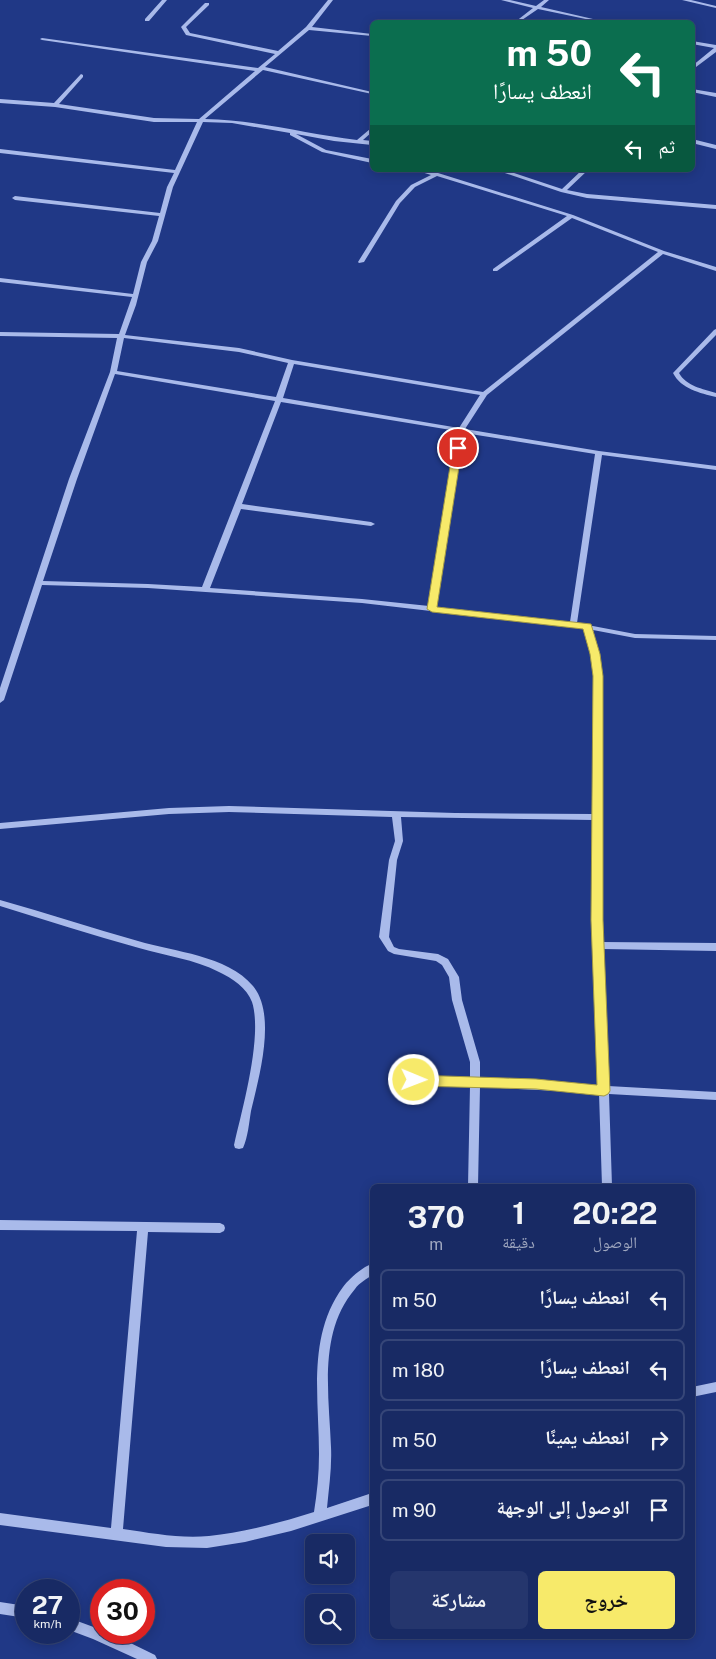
<!DOCTYPE html>
<html lang="ar">
<meta charset="utf-8">
<style>
body{margin:0;font-family:"Public Sans","Noto Naskh Arabic",sans-serif;background:#25366d;color:#f1f3f6;direction:rtl;height:100vh;display:flex;flex-direction:column;font-size:19px;white-space:nowrap}
*{box-sizing:border-box;margin:0}
p{font-size:16px;color:#9fa7bf}
.icon{flex:none;width:28px;height:28px;fill:none;stroke:currentColor;stroke-width:2;stroke-linecap:round;stroke-linejoin:round}
.map{position:relative;flex:1;overflow:hidden;direction:ltr}
.sheet{position:absolute;left:370px;top:1184px;width:325px;height:455px;display:flex;flex-direction:column;background:#182a64;border-radius:8px;box-shadow:0 2px 12px #0003,0 0 0 1px #364678;direction:rtl}
.sheet>*{flex:none}
.hud{position:absolute;left:370px;top:20px;width:325px;height:152px;border-radius:8px;box-shadow:0 2px 12px #0003,0 0 0 1px #364678;direction:rtl;background:#0b6e4f;color:#fff;overflow:hidden}
.tools{position:absolute;left:305px;top:1534px;display:grid;gap:10px}
.tools a{display:grid;place-items:center;width:50px;height:50px;border-radius:8px;background:#182a64;box-shadow:0 2px 12px #0003,0 0 0 1px #364678;font-size:25px}
.speed{position:absolute;left:15px;top:1579px;display:flex;gap:10px;font-size:25px;font-weight:700;text-align:center}
.speed>*{display:grid;place-content:center;width:65px;height:65px;border-radius:50%;background:#182a64;box-shadow:0 2px 12px #0003,0 0 0 1px #364678;line-height:1}
.speed small{font-size:12px;font-weight:400}
.speed .limit{border:8px solid #d22;background:#fff;color:#111}
.pin{position:absolute;display:grid;place-items:center;width:42px;height:42px;color:#fff;margin:-21px;border:2px solid #fff;border-radius:50%;box-shadow:0 1px 5px #0007}
.me{position:absolute;width:55px;margin:-28px;rotate:91deg;stroke-linejoin:round;filter:drop-shadow(0 0 4px #0008)}
.turn{display:flex;align-items:center;gap:18px;height:105px;padding:0 20px;font-size:22px}
.turn .icon{width:65px;height:65px;stroke-width:2.5}
.turn b{display:block;font-size:35px;line-height:42px}
.then{display:flex;align-items:center;height:48px;padding:0 20px;background:#0003;gap:10px;font-size:19px}
.eta{display:flex;justify-content:space-evenly;align-items:center;height:85px;text-align:center}
.eta b{font-size:30px;font-weight:700;line-height:35px}
.primary-button{display:flex;gap:10px;margin-top:auto;padding:10px 20px}
.primary-button a{flex:1;height:58px;border-radius:8px;background:#f7ea6a;color:#111;font-size:20px;font-weight:700;line-height:58px;text-align:center}
.primary-button a+a{background:#25366d;color:#f1f3f6}
ul{padding:0;list-style:none}
li{display:flex;align-items:center;gap:15px;height:62px;margin:0 10px 8px;padding:0 10px;border:2px solid #364678;border-radius:8px}
li div{flex:1}
li b{display:block;font-size:19px}
li em{font-style:normal}
.map>svg:first-child{display:block}
</style>
<div class="map">
<svg width="716" height="1659" viewBox="0 0 716 1659">
<rect width="100%" height="100%" fill="#203886"/>
<g fill="none" stroke-linecap="round" stroke-linejoin="round">
<path fill="#a9baea" fill-rule="evenodd" d="M162 0H167L149 21H145V19Z
M328 0H333L312 27 372 34V36L309 30 265 67 372 92V94L263 70 205 119C257 120 306 134 357 140L370 129 372 128V132L363 140 372 141V145L334 141 296 134 326 150 372 159V163L322 152 290 135V133L232 123 203 122 173 187 158 241 147 262 136 305 125 335 239 348 292 360 483 392 658 252 572 218 497 271H493V269L567 216 437 176 415 187 400 203 364 262 359 263 358 262 396 201 411 185 431 175 415 170H426L438 173 573 215 664 251 716 267V271L663 254 487 395 465 429 599 451 716 466V470L602 455 577 623 635 634 716 636V640L635 638 593 630 599 654 602 676V942L716 943V951L603 949 608 1086 716 1092V1100L609 1094 612 1186H602L599 1093 480 1087 478 1186H468L470 1086 413 1085 409 1084 408 1081 409 1078 413 1077 470 1078V1062L452 1000 449 977 442 965 436 961 394 954 388 951 379 937 389 860 395 841 392 817 229 812 169 814 0 829V823L169 808 229 806 455 813 593 814 594 676 591 654 585 629 362 603 148 588 42 585 4 700 0 703V688L69 479 110 372 117 338 0 336V332L119 334 132 297 0 282V278L133 294 141 262 152 241 159 216 15 200 12 198 15 196 160 213 167 187 174 173 0 153V149L175 170 197 122H154L55 107 0 103V99L54 103 81 74 83 75V77L59 104 154 118 199 119 255 71 42 40 40 39 42 38 258 68 275 54 186 35 181 27 205 3H209V5L186 27 190 33 278 51 306 27ZM124 338 239 352 288 363 276 397 117 371ZM294 364 480 395 459 428 283 398ZM115 374 275 401 202 587 148 584 43 581 77 479ZM281 402 457 431 429 606 362 599 210 588 241 509 371 526 375 524 371 522 242 504ZM464 433 595 454 570 622 436 607ZM401 817 593 820 592 920 598 1085 480 1079V1062L462 1000 459 977 448 959 438 954 399 949 394 947 389 937 397 860 403 841Z
M501 0H510L536 6 544 0H549L541 7 606 22H600L538 9 519 22H515L533 8Z
M682 0H691L716 6V8Z
M692 41 716 45V52L692 70V66L714 48 692 44Z
M692 89 716 93V97L692 92Z
M692 139 716 145V149L692 143Z
M496 170H505L562 189 582 170H588L567 190 587 194 716 205V209L587 198 561 192Z
M716 329V335L679 373C686 386 703 389 716 393V397C700 393 681 389 673 373L714 330Z
M0 900C46 913 92 928 138 941 174 952 227 955 253 986 277 1015 259 1077 251 1111 249 1123 248 1137 243 1148L239 1149 235 1148 234 1145C242 1110 263 1036 252 1002 247 988 232 978 219 972 194 959 166 956 139 948 92 935 46 920 0 906Z
M0 1220 220 1223 224 1225 225 1228 224 1231 220 1233 148 1232 123 1529C151 1533 181 1539 209 1536 244 1532 280 1523 314 1512 317 1493 319 1474 319 1454 319 1398 307 1336 343 1287 349 1279 362 1267 372 1264V1275C367 1279 359 1283 355 1289 318 1332 329 1395 331 1447 332 1467 329 1487 327 1508L372 1493V1505L291 1531 245 1542 207 1548 166 1547 0 1525V1513L111 1528 137 1231 0 1230Z
M716 1382V1392L692 1397V1387Z
M0 1602 26 1606V1618L0 1614Z
M69 1618 99 1629H101V1632H108L155 1655 157 1659H137L93 1639 69 1630Z"/>
</g>
<path fill="#f7ea6a" stroke="#a19845" d="M458 445 462 448 437 607 591 624 600 654 603 676V920L610 1091 608 1094 604 1096 536 1089 414 1086 409 1084 407 1080 409 1077 414 1075 536 1079 597 1085 591 920 593 676 590 654 583 629 432 612 427 609 453 448Z"/>
</svg>
<div class="tools">
<a><svg class="icon" aria-label="sound" viewBox="0 0 24 24"><path d="M4 9h4l5-4v14l-5-4H4zM17 9q2 3 0 6"/></svg></a>
<a><svg class="icon" aria-label="search" viewBox="0 0 24 24"><circle cx="10" cy="10" r="6"/><path d="M15 15l6 6"/></svg></a>
</div>
<div class="speed"><div>27<small>km/h</small></div><div class="limit">30</div></div>
<div class="pin" style="left:458px;top:448px;background:#d93025"><svg class="icon" aria-label="arrive" viewBox="0 0 24 24"><path d="M6 21V4h12l-3 4 3 4H6"/></svg></div>
<svg class="me" style="left:414px;top:1080px" viewBox="-20 -20 40 40"><circle r="17" fill="#f7ea6a" stroke="#fff" stroke-width="3"/><path d="M0-11L8 9 0 5-8 9z" fill="#fff"/></svg>
<div class="hud">
<div class="turn"><svg class="icon" aria-label="left" viewBox="0 0 24 24"><path d="M17 20v-9H6M10 6l-5 5 5 5"/></svg><div><b>50 m</b>انعطف يسارًا</div></div>
<div class="then">ثم<svg class="icon" aria-label="left" viewBox="0 0 24 24"><path d="M17 20v-9H6M10 6l-5 5 5 5"/></svg></div>
</div>
<section class="sheet">
<div class="eta">
<div><b>20:22</b><p>الوصول</p></div>
<div><b>1</b><p>دقيقة</p></div>
<div><b>370</b><p>m</p></div>
</div>
<ul>
<li><svg class="icon" aria-label="left" viewBox="0 0 24 24"><path d="M17 20v-9H6M10 6l-5 5 5 5"/></svg><div><b>انعطف يسارًا</b></div><em>50 m</em></li>
<li><svg class="icon" aria-label="left" viewBox="0 0 24 24"><path d="M17 20v-9H6M10 6l-5 5 5 5"/></svg><div><b>انعطف يسارًا</b></div><em>180 m</em></li>
<li><svg class="icon" aria-label="right" viewBox="0 0 24 24"><path d="M7 20v-9h11M14 6l5 5-5 5"/></svg><div><b>انعطف يمينًا</b></div><em>50 m</em></li>
<li><svg class="icon" aria-label="arrive" viewBox="0 0 24 24"><path d="M6 21V4h12l-3 4 3 4H6"/></svg><div><b>الوصول إلى الوجهة</b></div><em>90 m</em></li>
</ul>
<div class="primary-button"><a>خروج</a><a>مشاركة</a></div>
</section>
</div>
